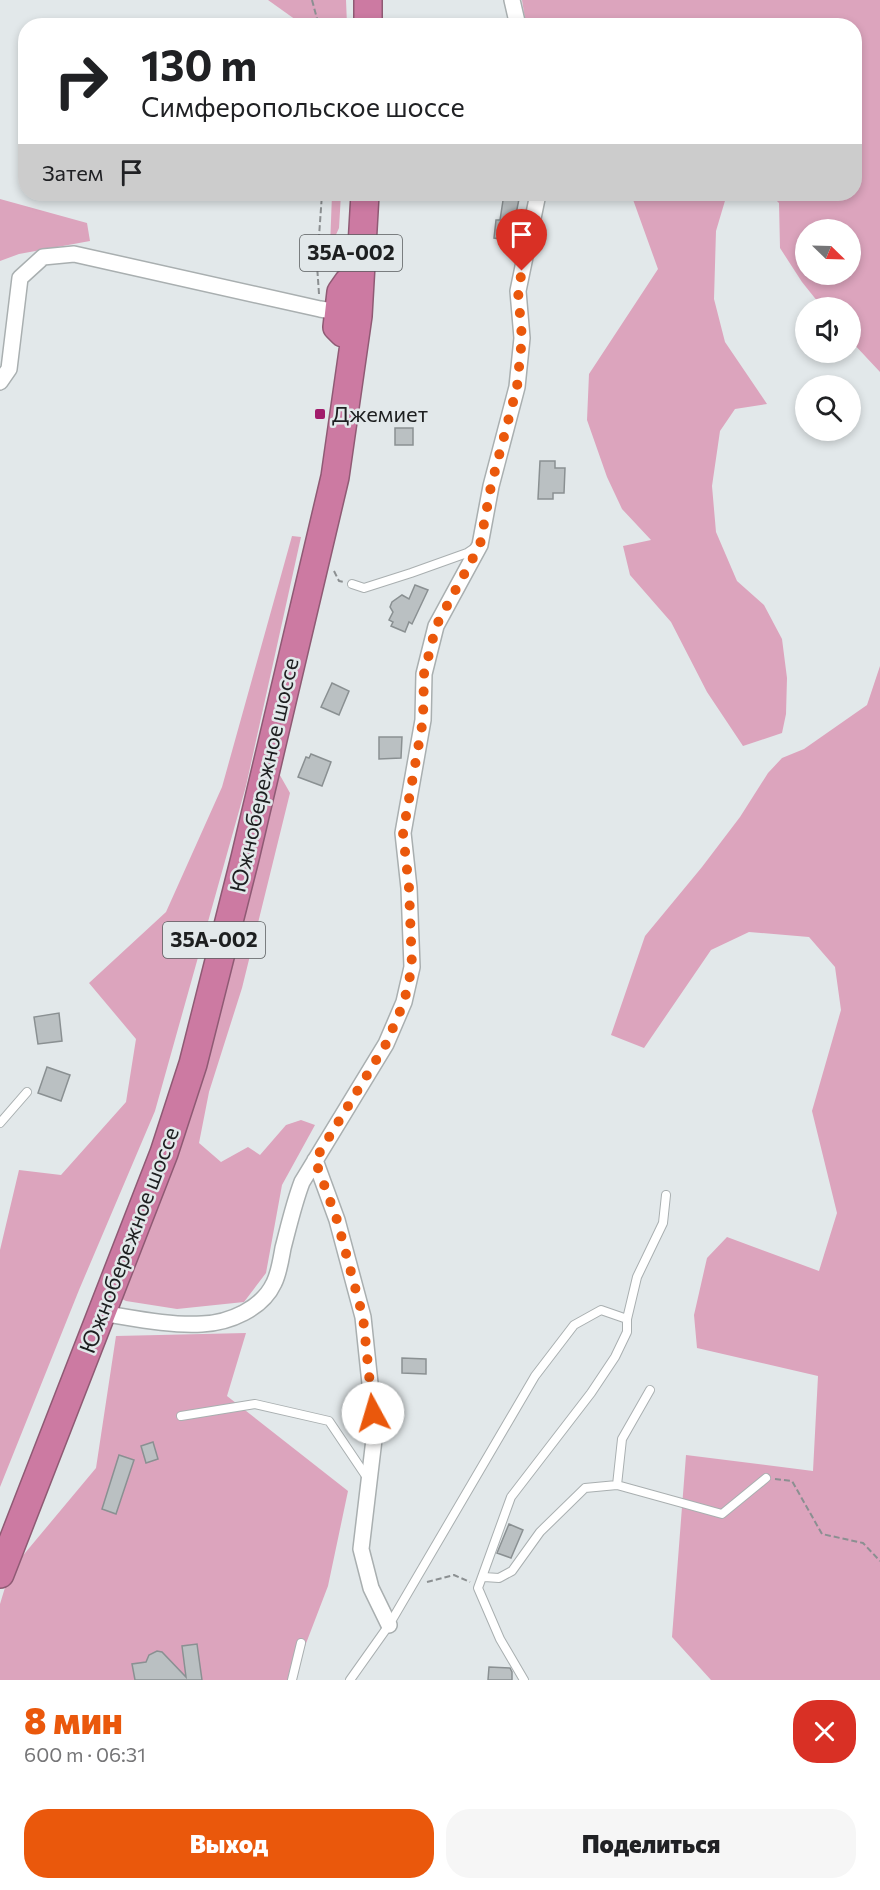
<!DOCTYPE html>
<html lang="ru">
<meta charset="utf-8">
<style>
body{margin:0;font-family:Commissioner,sans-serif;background:#f6f6f6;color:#202124;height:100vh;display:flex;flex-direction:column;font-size:22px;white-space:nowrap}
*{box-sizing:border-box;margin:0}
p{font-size:20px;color:#757577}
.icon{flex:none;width:33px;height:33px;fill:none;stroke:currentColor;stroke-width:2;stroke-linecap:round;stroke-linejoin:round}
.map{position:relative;height:1680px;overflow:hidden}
.panel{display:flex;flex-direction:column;background:#fff;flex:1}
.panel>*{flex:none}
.banner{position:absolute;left:18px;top:18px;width:844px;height:183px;border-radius:24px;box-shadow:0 3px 9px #0003;background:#fff;color:#202124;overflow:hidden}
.needle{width:39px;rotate:113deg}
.controls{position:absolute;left:795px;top:219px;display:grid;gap:12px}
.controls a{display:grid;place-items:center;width:66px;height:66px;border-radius:50%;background:#fff;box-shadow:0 3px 9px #0003;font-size:30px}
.pin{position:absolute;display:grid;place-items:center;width:51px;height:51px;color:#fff;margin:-62px -26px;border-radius:50% 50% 50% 0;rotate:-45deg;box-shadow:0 0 6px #0007}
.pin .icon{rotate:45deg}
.me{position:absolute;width:66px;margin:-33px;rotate:354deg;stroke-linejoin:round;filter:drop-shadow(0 0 4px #0008)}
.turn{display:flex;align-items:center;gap:21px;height:126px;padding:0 24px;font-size:27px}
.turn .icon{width:78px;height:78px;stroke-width:2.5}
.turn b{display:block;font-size:42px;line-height:51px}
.then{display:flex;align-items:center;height:57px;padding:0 24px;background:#0003;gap:12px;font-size:22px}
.round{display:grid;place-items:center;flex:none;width:63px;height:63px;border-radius:24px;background:#f6f6f6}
.summary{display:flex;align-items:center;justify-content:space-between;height:102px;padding:0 24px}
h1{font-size:36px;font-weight:800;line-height:45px;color:#ea580c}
.button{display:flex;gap:12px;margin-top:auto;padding:12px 24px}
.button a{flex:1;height:69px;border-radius:24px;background:#ea580c;color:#fff;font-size:24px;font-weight:800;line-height:69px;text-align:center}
.button a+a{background:#f6f6f6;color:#202124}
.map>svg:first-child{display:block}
</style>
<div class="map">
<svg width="880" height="1680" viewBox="0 0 880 1680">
<rect width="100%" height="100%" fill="#e2e8ea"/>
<path fill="#dca4bd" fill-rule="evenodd" d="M268 0H346L347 25H303Z
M522 0H880V372L851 341 850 308 822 307 802 282 780 248 779 203 770 194H855V26L526 25ZM806 230H850V274H806Z
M332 194H341L339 228 330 248Z
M631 194H727L716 231 714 299 725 342 767 404 735 409 720 431 712 486 716 532 737 581 764 605 782 639 787 678 786 714 782 733 743 746 707 692 671 622 630 575 623 546 651 540 622 509 607 477 587 420 589 374 658 269Z
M0 199 87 223 90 241 19 254 0 261Z
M292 536 301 537 246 786 155 1111 79 1290 0 1487V1250L19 1170 61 1175 126 1102 136 1039 89 983 166 912 222 787Z
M880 666V1680H711L672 1637 686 1455 813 1471 818 1376 697 1348 694 1315 707 1258 727 1237 819 1271 837 1213 812 1111 841 1010 835 967 809 937 749 932 711 950 644 1048 611 1035 645 936 702 867 740 817 768 773 782 758 804 749 867 705Z
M277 770 290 793 242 988 209 1092 199 1143 221 1162 248 1147 260 1155 286 1125 301 1120 315 1125 282 1185 266 1273 244 1302 177 1309 126 1301 118 1297Z
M246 1333 227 1396 348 1491 328 1586 292 1680H0V1604L10 1571 96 1468 116 1336Z"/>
<path fill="#bac0c2" stroke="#8a9092" stroke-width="1.5" d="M504 194H520L516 214 511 213 507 240 494 238 496 220H500Z
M395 428H413V445H395Z
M540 461H555V468H565L564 493H553V499H538Z
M415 585 428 590 412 624 409 622 405 632 391 626 393 622 389 620 393 612 390 607 392 602 402 595 409 599Z
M332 683 349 691 339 715 321 707Z
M379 737H402L401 758 379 759Z
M311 754 331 762 322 786 298 777 306 757 309 758Z
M59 1013 62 1041 38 1044 34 1017Z
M47 1067 70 1075 61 1101 38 1093Z
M402 1358 426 1359V1374L402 1373Z
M153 1442 158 1459 146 1463 141 1446Z
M119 1455 134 1460 116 1514 102 1509Z
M509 1524 523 1530 511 1558 497 1553Z
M197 1644 202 1680H135L132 1664 146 1662 149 1655 157 1651 162 1652 186 1677 182 1646Z
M489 1667 510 1668 512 1672V1680H488Z"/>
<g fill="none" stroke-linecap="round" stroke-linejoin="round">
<g stroke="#a9afb0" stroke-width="10">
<path id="lane" d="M352 584 364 588 411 573 467 553 476 547
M0 1123 27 1092
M627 1319 637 1277 663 1223 666 1195
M181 1416 255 1404 329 1421 368 1479
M617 1485 622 1439 650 1390
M484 1577 499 1578 512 1571 540 1532 585 1488 617 1485 722 1514 766 1478
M292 1680 301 1643
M350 1680 389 1625 535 1376 574 1325 601 1310 627 1319V1332L615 1357 591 1393 511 1497 478 1588 500 1639 524 1680"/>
</g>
<g stroke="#a9afb0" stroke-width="18">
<path id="street" d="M512 0 518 26
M0 382 9 369 20 278 43 257 74 254 320 309 345 313
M315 1160 337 1220 363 1317 375 1431 361 1549 371 1588 389 1625
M101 1313C133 1318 170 1326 202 1324 229 1323 262 1309 274 1283 279 1273 281 1259 283 1248 289 1225 294 1203 302 1182L386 1044 404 1002 412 967 409 888 403 833 423 720 424 674 436 626 480 545 491 486 517 387 522 338 518 291 538 194"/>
</g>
<g stroke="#8f5a74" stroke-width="30">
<path id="highway" d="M368 26V0
M343 333 337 327 341 292 348 282
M0 1574 164 1153 193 1064 245 858 335 477 358 316 365 194"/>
</g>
<path stroke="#8b8f91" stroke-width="2" stroke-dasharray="6 3" stroke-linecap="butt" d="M312 0 319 26
M319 294 317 265 322 194
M334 571 339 581 344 582
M775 1479 792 1481 822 1534 863 1543 880 1561
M427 1582 454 1575 470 1582"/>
<use href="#lane" stroke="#fff" stroke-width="8"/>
<use href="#street" stroke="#fff" stroke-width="15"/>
<use href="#highway" stroke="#cc7aa2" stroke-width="27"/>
</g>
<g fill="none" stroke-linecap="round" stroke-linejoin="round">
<path stroke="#ea580c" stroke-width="10" stroke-dasharray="0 18" d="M373 1413 363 1317 337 1220 315 1160 386 1044 404 1002 412 967 409 888 403 833 423 720 424 674 436 626 480 545 491 486 517 387 522 338 518 291 522 271"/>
</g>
<rect fill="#a11c6b" stroke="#e2e8ea" stroke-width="2" x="314" y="408" width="12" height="12" rx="3"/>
<g text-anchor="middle" stroke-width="5" stroke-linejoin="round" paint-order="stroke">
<g fill="#e2e8ea" stroke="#585b5d" stroke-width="1.5">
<rect x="300" y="235" width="102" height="36" rx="4.5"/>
<rect x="163" y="922" width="102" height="36" rx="4.5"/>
</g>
<g font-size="21" font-weight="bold" fill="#1d1f20">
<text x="351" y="260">35А-002</text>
<text x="214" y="947">35А-002</text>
</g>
<g font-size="22" fill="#1d1f20" stroke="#e2e8ea" text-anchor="start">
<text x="332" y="422">Джемиет</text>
</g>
<g font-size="22" fill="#1d1f20" stroke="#e2e8ea">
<text transform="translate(264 775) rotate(-77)" y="8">Южнобережное шоссе</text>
<text transform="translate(129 1240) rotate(-69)" y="8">Южнобережное шоссе</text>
</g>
</g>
</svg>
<div class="controls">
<a><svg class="needle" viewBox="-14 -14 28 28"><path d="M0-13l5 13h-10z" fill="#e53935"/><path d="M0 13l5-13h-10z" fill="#757577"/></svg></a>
<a><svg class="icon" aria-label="sound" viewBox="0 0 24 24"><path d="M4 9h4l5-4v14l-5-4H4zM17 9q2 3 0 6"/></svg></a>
<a><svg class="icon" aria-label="search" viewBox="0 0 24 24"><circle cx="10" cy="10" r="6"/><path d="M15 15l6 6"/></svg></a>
</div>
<div class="pin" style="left:522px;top:271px;background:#d93025"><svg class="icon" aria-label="arrive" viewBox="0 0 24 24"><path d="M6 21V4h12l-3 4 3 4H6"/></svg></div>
<svg class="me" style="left:373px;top:1413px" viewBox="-20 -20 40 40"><circle r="19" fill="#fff"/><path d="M0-13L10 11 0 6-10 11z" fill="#ea580c"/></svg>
<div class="banner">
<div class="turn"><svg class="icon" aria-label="right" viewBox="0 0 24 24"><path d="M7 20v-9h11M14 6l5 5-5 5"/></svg><div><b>130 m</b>Симферопольское шоссе</div></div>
<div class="then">Затем<svg class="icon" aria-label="arrive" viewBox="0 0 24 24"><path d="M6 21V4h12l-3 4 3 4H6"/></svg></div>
</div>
</div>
<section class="panel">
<div class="summary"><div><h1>8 мин</h1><p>600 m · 06:31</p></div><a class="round" style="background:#d93025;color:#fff"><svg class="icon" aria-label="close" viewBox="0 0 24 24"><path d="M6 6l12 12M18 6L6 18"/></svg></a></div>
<div class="button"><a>Выход</a><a>Поделиться</a></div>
</section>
